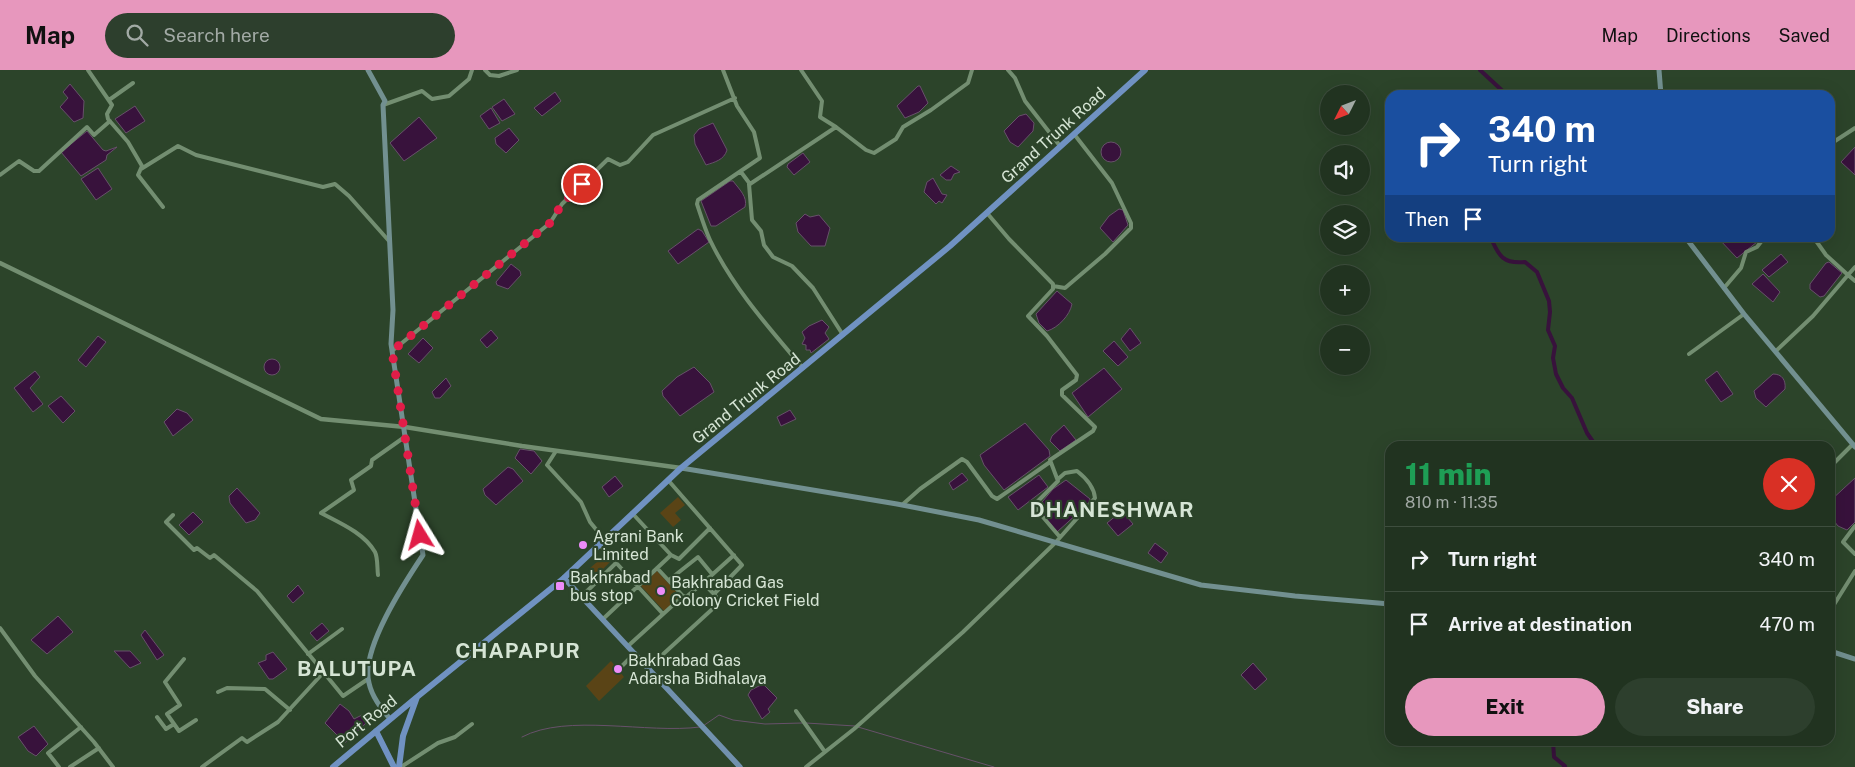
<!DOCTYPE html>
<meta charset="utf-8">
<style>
body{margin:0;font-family:"Public Sans",sans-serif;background:#2d3f2d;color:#f1f3f6;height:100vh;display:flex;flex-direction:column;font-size:19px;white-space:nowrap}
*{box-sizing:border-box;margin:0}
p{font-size:16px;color:#a2aaa5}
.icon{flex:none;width:28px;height:28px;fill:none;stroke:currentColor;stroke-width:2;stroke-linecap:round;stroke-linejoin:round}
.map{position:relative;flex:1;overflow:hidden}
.details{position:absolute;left:1385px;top:371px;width:450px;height:305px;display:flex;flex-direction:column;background:#213320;border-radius:15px;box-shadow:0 5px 20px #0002,0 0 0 1px #3e4e3e}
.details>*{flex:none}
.banner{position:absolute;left:1385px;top:20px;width:450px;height:152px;border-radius:15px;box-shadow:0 5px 20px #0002,0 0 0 1px #3e4e3e;background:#1a4fa0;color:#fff;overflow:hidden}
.needle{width:32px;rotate:228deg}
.buttons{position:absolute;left:1320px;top:15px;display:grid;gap:10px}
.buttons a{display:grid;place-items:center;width:50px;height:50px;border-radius:50%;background:#213320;box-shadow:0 5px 20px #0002,0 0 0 1px #3e4e3e;font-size:25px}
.pin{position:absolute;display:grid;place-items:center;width:42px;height:42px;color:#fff;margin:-21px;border:2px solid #fff;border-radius:50%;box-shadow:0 1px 5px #0007}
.me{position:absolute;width:55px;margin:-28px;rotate:352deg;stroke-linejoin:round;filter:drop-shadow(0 0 4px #0008)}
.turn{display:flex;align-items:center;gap:18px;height:105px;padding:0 20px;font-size:22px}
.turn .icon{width:65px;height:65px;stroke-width:2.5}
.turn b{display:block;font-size:35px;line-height:42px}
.then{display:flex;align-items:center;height:48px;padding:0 20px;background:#0003;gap:10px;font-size:19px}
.round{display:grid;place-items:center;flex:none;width:52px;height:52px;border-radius:26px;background:#2d3f2d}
.summary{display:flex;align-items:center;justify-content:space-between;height:85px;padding:0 20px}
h1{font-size:30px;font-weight:800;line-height:38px;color:#1e9e55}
.cta{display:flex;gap:10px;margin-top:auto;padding:10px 20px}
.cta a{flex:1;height:58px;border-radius:30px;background:#e797bd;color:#111;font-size:20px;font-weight:800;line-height:58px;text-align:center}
.cta a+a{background:#2d3f2d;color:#f1f3f6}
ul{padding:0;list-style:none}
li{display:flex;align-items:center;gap:15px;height:65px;padding:0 20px;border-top:1px solid #3e4e3e}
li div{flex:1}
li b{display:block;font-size:19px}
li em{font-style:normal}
header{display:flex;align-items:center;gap:30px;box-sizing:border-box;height:70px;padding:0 25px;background:#e797bd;color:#111}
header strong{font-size:24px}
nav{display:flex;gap:28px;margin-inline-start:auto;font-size:18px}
.search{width:350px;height:45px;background:#2d3f2d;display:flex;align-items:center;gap:12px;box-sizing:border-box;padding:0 18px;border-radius:28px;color:#a2aaa5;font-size:19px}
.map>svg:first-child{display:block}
</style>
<header>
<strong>Map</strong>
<div class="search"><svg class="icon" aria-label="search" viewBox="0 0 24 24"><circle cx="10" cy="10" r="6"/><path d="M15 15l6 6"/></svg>Search here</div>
<nav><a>Map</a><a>Directions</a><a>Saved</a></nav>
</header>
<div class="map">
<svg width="1855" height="697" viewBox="0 0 1855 697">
<rect width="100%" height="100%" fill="#2c442a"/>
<path fill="#5a4416" d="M678 427 685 435 675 443 681 450 673 457 660 443Z
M604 486 610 492 597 505 590 498Z
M657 501 680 526 664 541 641 516Z
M611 591 624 607 599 631 586 616Z"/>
<path fill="#38123c" stroke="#67516a" d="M70 14 84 31 83 48 74 52 60 37 68 28 63 22Z
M918 16H920L928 33 919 42 905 48 897 36Z
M555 22 561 31 542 46 534 38Z
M504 29 515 44 502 51 492 37Z
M135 36 145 51 126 63 115 49Z
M491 38 500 53 489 59 480 46Z
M1026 44 1034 53 1033 61 1018 77 1010 72 1004 61 1019 46Z
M419 47 437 68 404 91 390 73Z
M713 53 727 80C724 90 715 92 706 95L695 74 694 65 699 59Z
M509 58 519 70 506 83 496 74 495 68Z
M87 61 103 80 106 81 117 77 107 85 106 90 81 106 61 82Z
M1101 82a10 10 0 1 1 20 0a10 10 0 1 1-20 0Z
M1855 77V105L1841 92Z
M803 83 810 92 794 105 787 97 788 94Z
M951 96 960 102 954 104 951 110H946L940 105Z
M98 98 112 119 96 130 81 109Z
M933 108 942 124 947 125 942 133 939 131 936 134 924 122 927 112Z
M730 111H733C739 119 748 127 745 137L716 156H711L701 131Z
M1119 139 1123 140 1128 155 1113 172 1100 158 1109 146Z
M805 144 810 147 819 145 830 158 825 176H811L798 162 796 153Z
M698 159 702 161 709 172 678 194 668 181Z
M1718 168H1762L1737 188Z
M1781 184 1788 192 1769 207 1762 200Z
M1829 192 1842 203 1824 226 1820 227 1810 219V214L1826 193Z
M511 194 520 201 521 205 508 219 497 215 496 212Z
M1763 204 1780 222 1773 232 1752 214Z
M1057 221 1072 234C1070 245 1058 258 1047 261L1039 253 1036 244Z
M822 250 829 257 825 263 829 269 811 283 810 280H806V275L802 274 805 268 802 262 809 256Z
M1130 258 1141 273 1130 281 1121 269Z
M491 260 498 268 487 278 480 270Z
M98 266 106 272 86 297 78 290Z
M423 268 433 278 419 293 408 284Z
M1114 271 1128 287 1118 296 1103 281Z
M264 297a8 8 0 1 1 16 0a8 8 0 1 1-16 0Z
M694 297 710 313 714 322 680 346 663 326 662 321 677 307Z
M1104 298 1122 319 1088 347 1072 323Z
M35 301 40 307 30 318 43 334 33 342 14 318Z
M1717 301 1733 324 1721 332 1705 310Z
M1773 304C1782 304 1786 310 1785 319L1766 337 1756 328 1754 321Z
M446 308 451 316 440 328H435L432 322Z
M61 326 75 341 63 353 48 336Z
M177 339 187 343 193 350 173 366 164 352Z
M790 340 796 349 781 356 777 347Z
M1025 353 1049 380 1050 386 1004 420 984 395 980 385Z
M1064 355 1076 370 1060 381 1050 371 1052 366Z
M520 379 534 381 542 391 531 404 515 388Z
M508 397 513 399 523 411 496 435 485 425 483 419Z
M962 403 968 410 953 420 949 413Z
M1039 405 1048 417 1018 440 1008 427Z
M615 406 623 416 609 427 602 417Z
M1855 408V452L1847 460 1838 456 1830 446V431Z
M1066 410 1090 429 1089 433 1057 462 1037 438 1053 419Z
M237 418 260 443 255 450 246 453 230 433 229 426Z
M1122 441 1133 454 1118 466 1107 453Z
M193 442 203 452 189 465 179 455Z
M1155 473 1168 483 1161 493 1148 483Z
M298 515 304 523 293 533 287 526Z
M58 546 73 562 47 584 31 570Z
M322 553 329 561 317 571 310 563Z
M145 560 164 585 157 590 141 565Z
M114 581H130L141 593 130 598Z
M273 582 287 599 273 609H269L258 593 266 590V585Z
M1253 593 1267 609 1255 620 1241 605Z
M763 614 777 628 768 639 770 642 762 649 748 625 751 620Z
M340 634 349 641 354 649 364 644 368 651 345 673 325 653Z
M34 656 48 674 36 686 28 681 18 667Z"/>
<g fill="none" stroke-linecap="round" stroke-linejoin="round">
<path stroke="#67516a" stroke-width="1" d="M806 653 855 656
M703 656 719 645 733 650 765 654 802 653
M858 657 994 697
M522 667C567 643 647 664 700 657"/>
<path stroke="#38123c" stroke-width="4" d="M1480 0 1507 25
M1491 168C1499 187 1504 194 1525 192L1537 202 1549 231 1550 242 1548 260 1555 276 1553 288 1556 304 1563 318 1572 328 1587 363 1596 376
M1553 671 1554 687 1565 696 1564 697"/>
<path stroke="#738e71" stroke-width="4" d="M88 0 112 35 107 44 108 49 128 72 142 96 138 105 163 137
M485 0 490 5 499 6 517 0
M723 0 737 36 754 62 760 88 698 130 697 134C701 146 705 159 710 170 733 218 770 259 803 298
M801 0 822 31 820 47 836 57
M1008 0 1015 8 1025 31 1060 76
M109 30 133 13
M383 35 422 21 432 29 449 26 469 9 472 0
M1830 69 1835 71 1855 58
M141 99 178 76 196 85 323 117 335 114 349 126 389 171
M741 102 750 114 836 57 866 80 874 83 896 69 903 57 931 40 968 13 972 0
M0 105 19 91 34 101H39L87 57 94 65 110 51
M749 114 752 150 761 161 764 175 773 187 792 196 813 218 843 265
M987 143 1009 169 1053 214V219L1028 246 1047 266 1077 305 1076 310 1062 320V325L1095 357 1093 361 1050 390 1058 411 1036 433 1037 440 1059 466
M1855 197 1848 205 1855 211
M1053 216 1065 218 1105 184 1131 158V153L1112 113 1074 64
M1724 218 1741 198 1746 182 1757 177 1764 168
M392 281 550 153 562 134 608 89 620 95 628 92 653 65 735 28
M1776 281 1813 246 1848 205 1826 185 1814 168
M1689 284 1744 244
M556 381 547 395 581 432 590 452 604 469
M1830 397 1853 374
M668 410 742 495 714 524 703 513 686 527 683 526
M902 435 920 419 962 389 967 392 992 426 997 429 1050 392
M173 445 166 452 194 480 197 478 210 488 214 485 257 521 343 626 368 609
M1855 456 1843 472 1855 484
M599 474 663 544
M671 485 679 489 710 458
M378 505C377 498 378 488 375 482 364 463 340 453 321 443L354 420 351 410 371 396 372 390 406 366
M669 510 698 487 712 504
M703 513 734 485
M582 526 616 493
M1830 541 1855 501
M603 549 671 485 632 443
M0 558 35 606 94 672 113 697
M628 576 683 526 657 498
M308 584 342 559
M184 589 165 612 180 635 167 644 179 661 196 650
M620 598 635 583
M648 598 720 532 714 524
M218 622 227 618 265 619 290 640
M796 641 825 682
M157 647 166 659 174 654
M59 697 48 683 81 657
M70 697 99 678
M202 697 242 668 247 672 278 652 323 603
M401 697 438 673 455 667 472 654
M806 697 854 659 963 562 1056 472 1095 428C1094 417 1086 408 1077 401L1065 403 1058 409"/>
<path stroke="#738e71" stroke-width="4.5" d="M0 193 321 349 405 357 522 376 681 398"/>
<path stroke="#729090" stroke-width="5" d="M368 0 385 31 383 35 393 240 391 274 423 485C405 512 360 580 369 613 372 627 381 638 390 649
M1659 0 1661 25
M1686 168 1744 244 1855 377
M681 398 897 434 979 450 1201 515 1295 526 1390 534
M1830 581 1855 589"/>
<path stroke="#7191ae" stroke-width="5.5" d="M564 508 740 697"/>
<path stroke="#7092c2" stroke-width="6" d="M376 661 394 697
M333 697 417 627
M399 697 403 666 417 627 564 508 681 398 950 176 1145 0"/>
</g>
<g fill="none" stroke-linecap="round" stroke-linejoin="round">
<path stroke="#e11d48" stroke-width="9" stroke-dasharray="0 16.2" d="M420 465 392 281 550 153 562 134 582 114"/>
</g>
<g fill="#ed8cf9" stroke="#2c442a" stroke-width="2">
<circle cx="583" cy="475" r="5"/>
<rect x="555" y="511" width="10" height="10" rx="2.5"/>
<circle cx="661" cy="521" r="5"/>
<circle cx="618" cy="599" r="5"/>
</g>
<g text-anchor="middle" stroke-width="4.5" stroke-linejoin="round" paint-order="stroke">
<g font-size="16" fill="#d6e5d5" stroke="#2c442a">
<text transform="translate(1053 65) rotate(-42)" y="6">Grand Trunk Road</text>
<text transform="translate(746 328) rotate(-39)" y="6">Grand Trunk Road</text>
<text transform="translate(366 651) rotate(-39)" y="6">Port Road</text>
</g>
<g font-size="16" fill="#d6e5d5" stroke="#2c442a" text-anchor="start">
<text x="593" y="472">Agrani Bank<tspan x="593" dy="18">Limited</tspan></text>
<text x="570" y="513">Bakhrabad<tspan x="570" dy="18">bus stop</tspan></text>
<text x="671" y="518">Bakhrabad Gas<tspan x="671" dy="18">Colony Cricket Field</tspan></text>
<text x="628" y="596">Bakhrabad Gas<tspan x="628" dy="18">Adarsha Bidhalaya</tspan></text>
</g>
<g font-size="21" font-weight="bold" letter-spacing="1" fill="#d6e5d5" stroke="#2c442a">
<text x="1112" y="447">DHANESHWAR</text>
<text x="518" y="588">CHAPAPUR</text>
<text x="357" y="606">BALUTUPA</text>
</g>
</g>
</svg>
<div class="buttons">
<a><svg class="needle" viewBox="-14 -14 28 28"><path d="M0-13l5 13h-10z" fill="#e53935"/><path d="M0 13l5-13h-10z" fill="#a2aaa5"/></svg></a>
<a><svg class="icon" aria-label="sound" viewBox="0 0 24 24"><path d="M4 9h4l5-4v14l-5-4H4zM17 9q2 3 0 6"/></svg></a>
<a><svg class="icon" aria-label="layers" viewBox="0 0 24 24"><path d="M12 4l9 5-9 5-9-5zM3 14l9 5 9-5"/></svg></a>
<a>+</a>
<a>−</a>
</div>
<div class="pin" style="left:582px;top:114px;background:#d93025"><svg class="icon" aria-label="arrive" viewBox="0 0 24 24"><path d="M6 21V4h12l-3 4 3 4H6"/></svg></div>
<svg class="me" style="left:420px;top:465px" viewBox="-20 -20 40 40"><path d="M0-17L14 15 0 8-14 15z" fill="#e11d48" stroke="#fff" stroke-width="4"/></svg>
<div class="banner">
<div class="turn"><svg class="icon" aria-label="right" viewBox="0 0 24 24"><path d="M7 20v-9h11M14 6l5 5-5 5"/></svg><div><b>340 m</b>Turn right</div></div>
<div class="then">Then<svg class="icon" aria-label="arrive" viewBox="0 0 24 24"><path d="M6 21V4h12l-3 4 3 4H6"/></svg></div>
</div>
<section class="details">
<div class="summary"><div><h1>11 min</h1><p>810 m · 11:35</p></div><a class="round" style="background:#d93025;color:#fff"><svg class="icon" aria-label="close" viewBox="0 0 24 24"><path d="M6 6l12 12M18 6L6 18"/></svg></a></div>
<ul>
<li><svg class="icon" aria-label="right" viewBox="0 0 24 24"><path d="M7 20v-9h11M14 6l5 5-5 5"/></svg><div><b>Turn right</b></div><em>340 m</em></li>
<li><svg class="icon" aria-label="arrive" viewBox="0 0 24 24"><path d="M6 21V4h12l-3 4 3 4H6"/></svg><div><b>Arrive at destination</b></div><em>470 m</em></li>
</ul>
<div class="cta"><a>Exit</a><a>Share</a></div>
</section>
</div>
